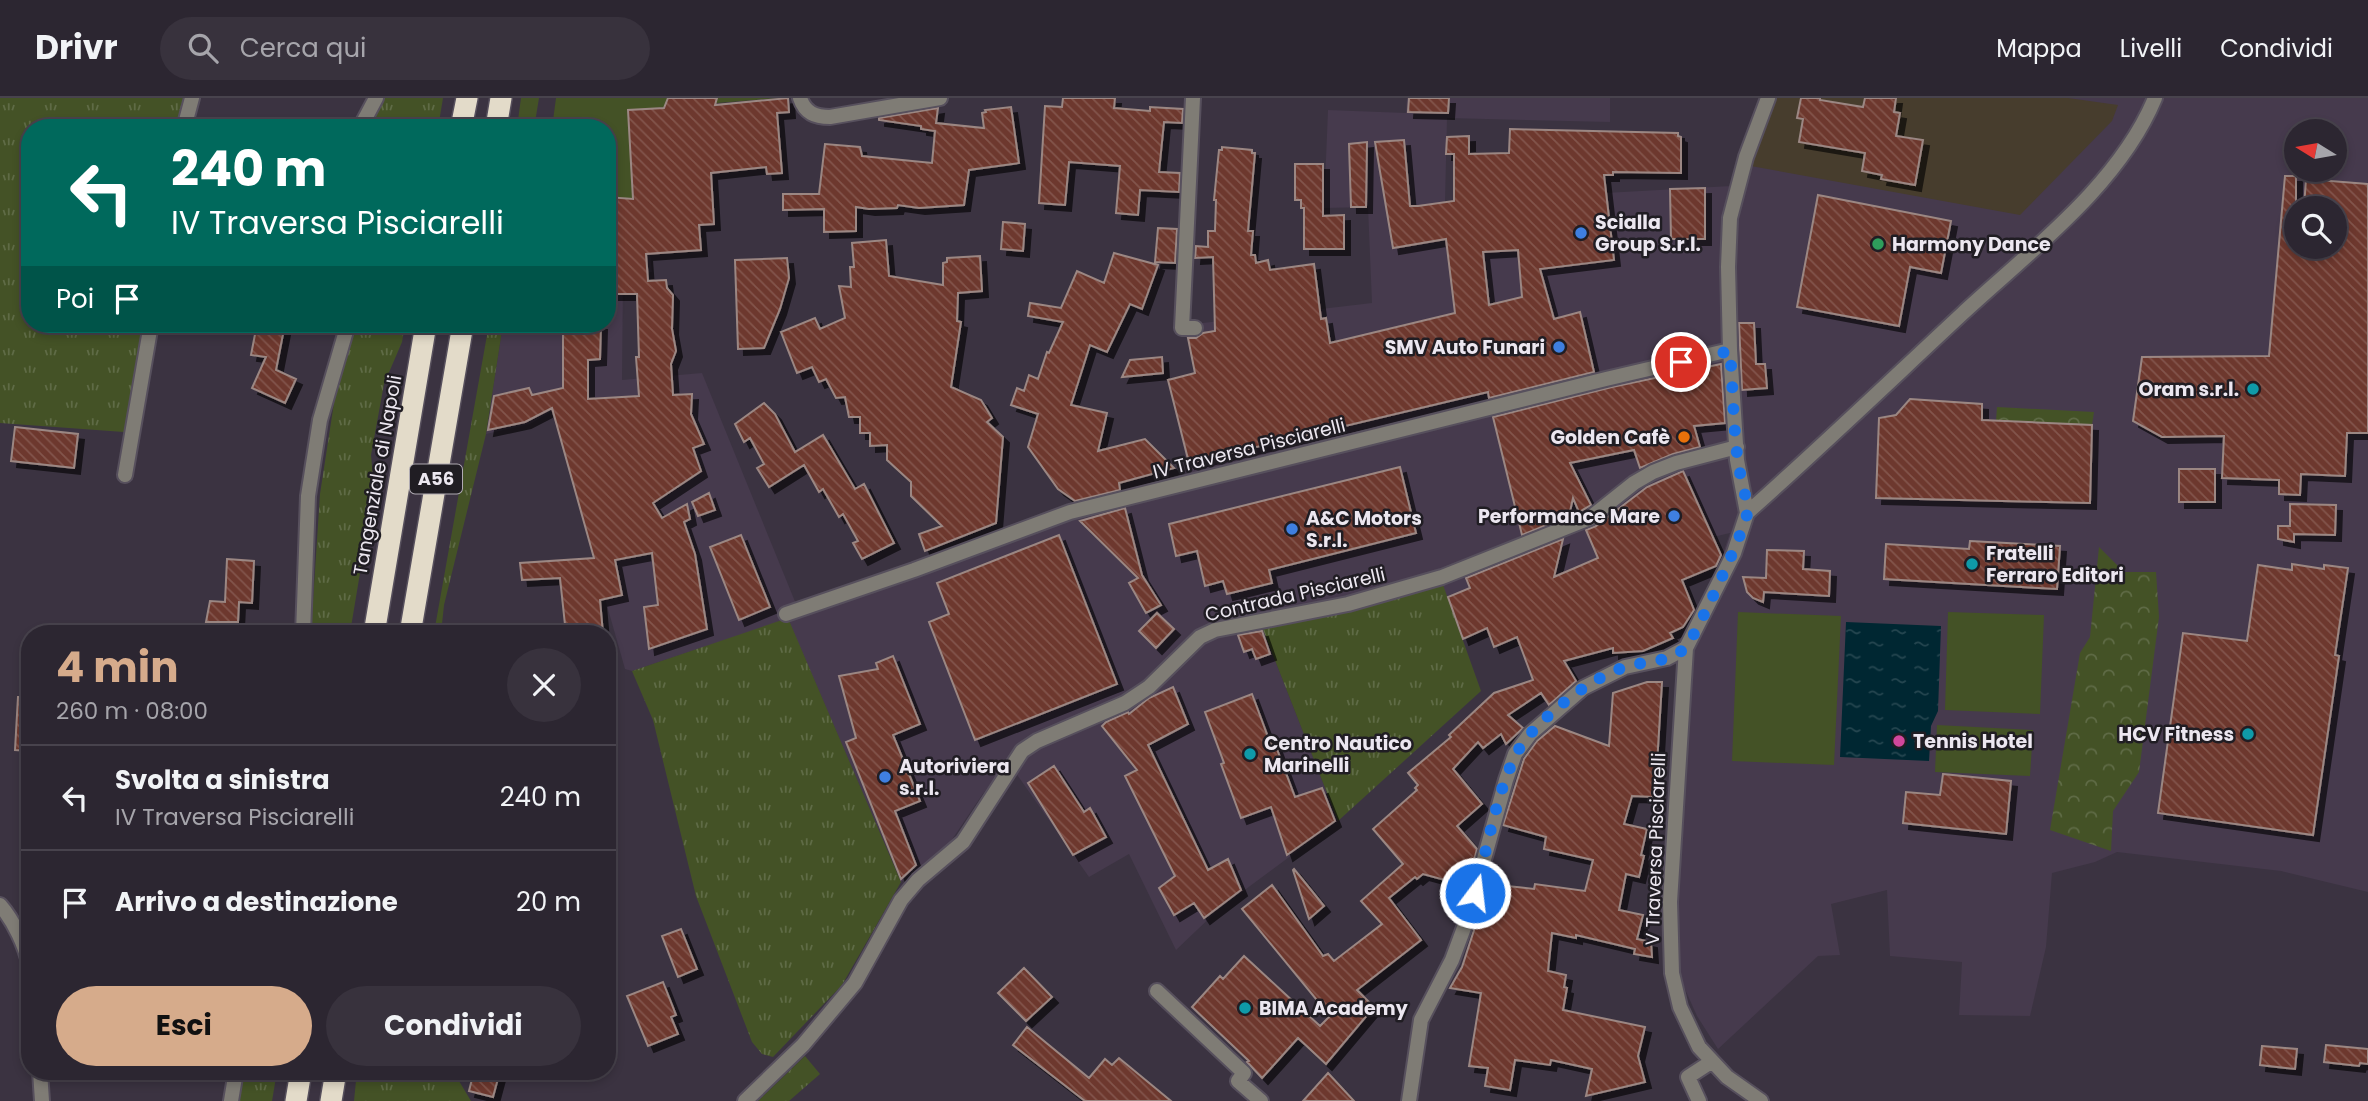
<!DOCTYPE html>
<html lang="it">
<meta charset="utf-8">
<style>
body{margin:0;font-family:Poppins,sans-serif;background:#38323d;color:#f1f3f6;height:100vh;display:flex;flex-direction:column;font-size:26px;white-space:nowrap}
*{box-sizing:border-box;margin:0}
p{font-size:23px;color:#a6a5ab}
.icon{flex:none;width:38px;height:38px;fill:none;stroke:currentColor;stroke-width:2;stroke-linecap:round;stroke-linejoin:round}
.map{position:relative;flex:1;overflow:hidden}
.sheet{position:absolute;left:21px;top:527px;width:595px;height:455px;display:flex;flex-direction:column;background:#2c2631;border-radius:28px;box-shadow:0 4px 10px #0003,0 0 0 2px #48434d}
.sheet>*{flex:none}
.guide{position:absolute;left:21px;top:21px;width:595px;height:214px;border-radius:28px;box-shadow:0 4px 10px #0003,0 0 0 2px #48434d;background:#00695c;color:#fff;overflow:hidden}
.needle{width:46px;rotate:281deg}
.tools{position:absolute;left:2284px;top:21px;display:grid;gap:14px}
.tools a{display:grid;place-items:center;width:63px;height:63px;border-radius:50%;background:#2c2631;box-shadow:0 4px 10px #0003,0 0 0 2px #48434d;font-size:35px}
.pin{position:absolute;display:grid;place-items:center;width:60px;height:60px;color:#fff;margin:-30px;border:4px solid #fff;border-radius:50%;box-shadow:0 2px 7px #0007}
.me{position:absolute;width:77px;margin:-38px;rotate:15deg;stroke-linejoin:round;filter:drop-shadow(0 0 5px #0008)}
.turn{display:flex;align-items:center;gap:24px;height:147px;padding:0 35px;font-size:32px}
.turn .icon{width:91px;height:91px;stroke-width:2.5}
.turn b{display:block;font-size:49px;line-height:60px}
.then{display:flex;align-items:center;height:66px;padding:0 35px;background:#0003;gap:14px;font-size:26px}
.round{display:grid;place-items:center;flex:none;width:74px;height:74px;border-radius:37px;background:#38323d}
.head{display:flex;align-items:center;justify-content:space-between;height:119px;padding:0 35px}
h1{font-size:42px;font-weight:700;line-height:52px;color:#d6ab8b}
.button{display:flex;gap:14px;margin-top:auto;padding:14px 35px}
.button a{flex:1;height:80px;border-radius:42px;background:#d6ab8b;color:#111;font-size:28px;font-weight:700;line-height:80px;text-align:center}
.button a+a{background:#38323d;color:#f1f3f6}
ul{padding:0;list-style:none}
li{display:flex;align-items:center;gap:21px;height:105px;padding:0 35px;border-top:2px solid #48434d}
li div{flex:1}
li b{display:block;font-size:26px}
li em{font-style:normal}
header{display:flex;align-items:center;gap:42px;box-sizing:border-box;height:98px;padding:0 35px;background:#2c2631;border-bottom:2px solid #48434d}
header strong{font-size:33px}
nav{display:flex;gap:38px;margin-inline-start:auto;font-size:24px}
.search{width:490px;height:63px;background:#38323d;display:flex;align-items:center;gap:18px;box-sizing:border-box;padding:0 24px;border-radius:38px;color:#a6a5ab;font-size:26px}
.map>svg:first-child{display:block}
</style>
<header>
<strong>Drivr</strong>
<div class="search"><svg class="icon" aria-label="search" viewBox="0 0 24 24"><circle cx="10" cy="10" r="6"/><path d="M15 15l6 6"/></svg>Cerca qui</div>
<nav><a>Mappa</a><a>Livelli</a><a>Condividi</a></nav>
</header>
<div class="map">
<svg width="2368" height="1003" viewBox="0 0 2368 1003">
<defs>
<pattern id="grass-tufts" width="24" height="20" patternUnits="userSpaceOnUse" patternTransform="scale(1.75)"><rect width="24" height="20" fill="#445226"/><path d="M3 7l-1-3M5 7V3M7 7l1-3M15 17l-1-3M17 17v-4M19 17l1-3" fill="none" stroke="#5f6b46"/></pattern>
<pattern id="park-crowns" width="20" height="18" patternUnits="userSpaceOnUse" patternTransform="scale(1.75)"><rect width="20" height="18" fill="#445226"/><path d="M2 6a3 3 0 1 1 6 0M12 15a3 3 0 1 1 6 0" fill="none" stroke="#5f6b46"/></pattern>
<pattern id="water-ripples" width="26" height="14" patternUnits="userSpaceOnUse" patternTransform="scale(1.75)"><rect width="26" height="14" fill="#002732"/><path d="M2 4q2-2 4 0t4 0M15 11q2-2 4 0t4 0" fill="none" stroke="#254650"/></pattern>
<pattern id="building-back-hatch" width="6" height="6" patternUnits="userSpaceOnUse" patternTransform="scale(1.75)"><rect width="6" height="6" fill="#6d382d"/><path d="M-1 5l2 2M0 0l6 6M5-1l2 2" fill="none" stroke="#82554c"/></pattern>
<filter id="shadow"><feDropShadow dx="6" dy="6" stdDeviation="0" flood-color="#0009"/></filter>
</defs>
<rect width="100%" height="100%" fill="#3b3341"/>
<path fill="#463a4d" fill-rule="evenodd" d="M1407 0H1610V24L1447 20 1445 104 1731 88 1764 0H2368V794L2281 773 2117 754 2095 764 2052 775 2046 849 2030 918 1959 917 1962 864 1890 858 1887 792 1831 806 1840 857 1818 858 1718 951 1697 918 1676 871 1673 818 1689 554 1730 435 1713 439 1463 541 1448 499 1262 529 1338 723 1219 811 1176 852 1129 756 1089 779 1008 664 982 697 949 746 901 784 788 521 632 573 625 571 552 313 530 326 486 336 503 226H607V99L644 102 652 174 623 178 622 282 702 275 796 506 1191 382 1168 282 1195 275 1186 227 1372 205 1368 109 1324 110 1328 12 1406 15ZM2296 33H2334V72H2296ZM2296 110H2334V149H2296Z"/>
<path fill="#473d2d" d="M1777 0H2068L2118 7 2112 23 2020 117 1751 68Z"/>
<path fill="url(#grass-tufts)" d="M0 0H183L178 30H30V226H143L124 334 0 325Z
M383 0H443L438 30H370L371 22Z
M521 0H539L534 30H517Z
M356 226H405L402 244 384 286 371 357 374 391 350 535H311L320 396 334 305Z
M489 226H503L486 336 444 507 441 535H434Z
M1442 484 1481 593 1338 723 1262 529Z
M788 520 901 784 842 887 773 959 762 956 752 944 696 798 653 622 632 573Z
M805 958 820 976 789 1003H758Z
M242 973H277L272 1003H237Z
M357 973H453L471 1003H354Z"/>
<path fill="url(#park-crowns)" d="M1997 309 2094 314 2092 327 1996 323Z
M2099 449 2124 474H2156L2159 519 2139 674 2113 713 2111 753 2050 732 2080 555 2090 539Z"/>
<path fill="#445226" d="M556 0H779L629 12 633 101 607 99V30H552Z
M1738 514 1841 518 1834 667 1732 663Z
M1948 514 2044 517 2040 616 1945 612Z
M1937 627 2033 632 2030 678 1935 674Z"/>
<path fill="url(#water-ripples)" d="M1846 524 1941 528 1938 613 1931 628 1929 663 1840 659Z"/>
<path fill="url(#building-back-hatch)" stroke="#9b8783" stroke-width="2" fill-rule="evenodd" filter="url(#shadow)" d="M668 0H717L715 7 788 0 789 14 777 15 782 75 767 76 766 69 711 75 714 126 699 127 701 152 646 156 648 183 666 182 667 190 673 197 672 231 676 253 671 266 673 297 692 296 691 316 704 346 693 350 701 373 653 405 662 420 687 406 690 421 684 424 695 456 707 531 649 551 644 509 658 507 652 455 615 462 622 497 600 502 603 536H566L560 480 522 482 520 465 594 460 552 310 525 324 488 332 494 298 529 290 532 297 563 290V226H601L600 261 588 262V301L639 298 636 259H639L637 196H607V99L633 101 628 12 664 10Z
M1063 0H1115L1114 10 1150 13V9L1183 11 1182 25 1164 24 1159 74 1180 75 1179 94 1140 92 1138 117 1116 115 1120 68 1069 64 1065 107 1039 105 1045 8 1062 9Z
M1409 0H1449L1448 15 1408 14Z
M1801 0H1820V2L1863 9 1865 0H1896L1894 14 1900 15 1896 38 1923 42 1915 87 1881 81 1882 77 1862 73 1865 55 1799 44 1803 21 1797 20Z
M1011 9 1019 65 969 72 964 107 919 110 898 107 897 110 869 111 856 109V133L824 134V111L783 112V96H819L825 46 860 49 862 58 932 65 935 33 921 31V28L879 22V20L938 10 936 25 984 30 982 15 986 14 985 12Z
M1510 31 1678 35V38L1681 39V75L1613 74V77H1604L1614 162 1540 171 1554 221 1580 214 1594 274 1489 300 1488 294 1189 365 1168 282 1195 275 1188 240H1196L1203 235 1215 233 1213 159 1195 160 1196 148 1208 149V133H1215L1216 102H1214L1219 52H1222V49L1252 52V55H1255L1248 133H1253L1251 157H1255L1256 165 1268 162 1270 172 1314 166 1321 221 1326 220 1330 245 1455 215 1446 141 1393 150 1375 44 1404 42 1410 108H1418L1454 103V56H1446L1447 39 1469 38V56L1509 55ZM1518 152 1522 199 1489 207 1483 154Z
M1367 44 1366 109H1351L1349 46Z
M1295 66H1323V118L1344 117V151H1304V110H1301V102H1295Z
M2285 78H2296V149H2334V110H2304L2306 81 2368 86V335H2347L2345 378 2301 376 2300 397 2279 396V382L2222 380 2224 338 2162 339 2133 323 2142 259 2269 258Z
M1705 90V141H1671L1670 91Z
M1818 97 1951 123 1941 175 1910 169 1899 228 1797 209Z
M1003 124 1025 126 1023 153 1001 151Z
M1158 130 1177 131 1175 165 1155 164Z
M886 142 889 178 943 187V165L947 164V160L980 158 982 193 958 195 957 223 961 224 951 289 981 302 992 320 987 324 1003 339 996 425 925 453 919 436 942 428 911 398V384L887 362V347L870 348V335H860V319H849L845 299 836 300 826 281 819 284 812 269 797 275 781 234 815 220 820 231 845 220 839 188 851 189 850 169H854L852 145Z
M1114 155 1158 167 1142 211 1130 206 1107 254 1090 247 1071 307 1107 315 1098 353 1145 341 1174 370 1119 385 1120 392 1075 403 1058 391 1028 349 1038 316 1011 307 1017 290 1024 293 1029 277 1038 281 1047 254 1049 255 1063 224 1028 218 1030 205 1061 210 1077 173 1104 185Z
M787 160 789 180 780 211 764 250 738 251 735 162Z
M1739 225H1754L1756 266H1765L1767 290 1742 292Z
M257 226H285L276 272 296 281 285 305 252 290 266 259 251 257Z
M1162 259 1163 275 1122 279 1130 262Z
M1721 266 1725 325 1694 328 1700 349 1673 356 1640 370 1634 352 1570 365 1591 407 1579 414 1573 400 1569 418 1522 437 1493 319 1612 289Z
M1910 301 1982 306V322L2092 327 2090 405 1876 400 1879 320 1896 317Z
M764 305 775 316 795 354 823 337 855 391 864 386 894 445 862 461 853 445 858 443 843 416 839 419 823 391 819 394 804 367 769 389 757 370 764 366 750 340 744 344 735 326Z
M15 329 78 336 74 370 11 363Z
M1400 369 1416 435 1269 472 1272 485 1227 496 1223 483 1205 488 1197 453 1176 458 1169 426Z
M2179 371H2215V404H2179Z
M1683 373 1721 457 1716 468 1682 482 1694 512 1683 529 1670 535 1673 540 1643 553 1613 555V550L1564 563 1576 583 1549 607 1541 595 1508 617 1523 630 1506 646 1501 636 1483 650 1478 644 1453 671 1482 706 1457 728 1477 751 1467 788 1423 776 1417 781 1415 779 1389 800 1421 842 1357 892 1374 909 1326 966 1298 940 1262 980 1247 964 1249 963 1192 909 1220 878 1223 881 1244 858 1320 928 1330 918 1242 811 1272 787 1323 858 1328 856 1334 863 1382 826 1361 803 1403 766 1373 731 1417 692 1415 690 1418 687 1408 675 1451 639 1449 637 1494 595 1533 582 1517 539 1494 549 1487 530 1463 541 1448 499 1470 490 1466 480 1563 441 1554 479 1598 460 1586 432 1596 428 1647 389Z
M709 395 715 412 698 418 692 404Z
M2290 406 2336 407 2335 437 2294 436V444L2278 441V428H2290Z
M1125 410 1142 477 1161 507 1146 515 1129 485 1138 480 1080 423Z
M741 437 770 509 739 522 710 449Z
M1059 437 1117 586 975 642 929 524 949 516 937 485Z
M1970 443 2060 448 2057 491 1884 481 1886 446 1969 451Z
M1767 452 1804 453 1803 471 1830 473 1829 498 1764 494 1763 504 1753 500 1747 494 1743 479 1766 480Z
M227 461 254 463 252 505 239 504 238 524H206L210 503 225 504Z
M2292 466 2324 471V467L2348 470 2335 557 2339 558 2313 737 2158 715 2183 535 2247 543 2258 467 2292 472Z
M1157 515 1174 531 1156 550 1139 533Z
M1262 533 1270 556 1256 561 1252 551 1244 554 1238 537Z
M893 558 920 626 893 637 920 703 895 713 916 767 901 781 846 644 856 640 839 578 878 571 876 565Z
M1647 584H1662L1655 699 1632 698 1624 726 1647 731 1641 757 1644 758 1639 779 1626 776 1619 812 1643 817 1637 841 1651 844 1652 859 1634 856 1635 851 1576 837V840L1552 835 1548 873 1566 877 1564 889 1567 890 1563 912 1645 929 1638 958 1645 984 1586 998 1592 971 1551 962 1550 967 1515 962 1510 992 1485 988 1488 970 1469 968 1481 895 1450 890 1462 869 1489 786 1534 791 1535 786 1585 793 1593 762 1544 751 1546 739 1503 727 1524 661 1537 643 1555 628 1609 648 1613 595Z
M1173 589 1188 626 1148 647 1208 772 1228 761 1241 792 1204 820 1194 805 1174 817 1159 790 1175 778 1125 678 1137 672 1102 628 1106 624 1128 614 1129 616 1149 600Z
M1252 596 1271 647 1275 646 1295 699 1322 690 1335 723 1287 757 1271 709 1241 720 1221 666 1224 665 1205 614Z
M18 599H30V653L15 652Z
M1054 668 1084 714 1090 710 1106 739 1073 757 1028 685Z
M1943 676 2011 683 2006 736 1903 725 1906 694 1940 697Z
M1294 771 1324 808 1309 821 1293 772Z
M681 831 697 871 678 879 662 838Z
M1024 870 1052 899 1026 923 998 895Z
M663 884 676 917 671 919 678 936 648 948 627 898Z
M1027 929 1089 980 1105 961 1112 967 1119 960 1171 1003H1085L1013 947Z
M2326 947 2368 951V966L2360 965 2359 968 2324 964Z
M2262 948 2297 951 2295 971 2260 967Z
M474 973H500L493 999 469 993Z
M1328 975 1354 1003H1303Z"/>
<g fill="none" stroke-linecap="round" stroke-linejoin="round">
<g stroke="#57505d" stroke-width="18">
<path id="street" d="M800 0C805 15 815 19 830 19L940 0
M1193 0 1182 230H1195
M184 30 192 0
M360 30 376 0
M125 377 151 226
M1747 415C1820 350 1890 283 1962 216 2030 153 2119 87 2155 0
M786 516 914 472 1070 414 1606 281 1730 252
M303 536 308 398 320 322 348 226
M1686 550 1670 804 1672 875 1680 909 1699 949 1727 979 1761 1003
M0 807C14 823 25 847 30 868
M1157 893 1244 975 1238 983 1261 1003
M40 973 42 1003
M231 1003 236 973
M745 1003 803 947 855 885 901 802 918 782 963 744 1022 653 1037 643 1125 605 1149 589 1200 539 1215 532 1348 506 1442 479 1590 420 1634 385 1653 374 1676 365 1737 349
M1409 1003 1421 922 1452 862 1468 819 1506 682 1515 656 1530 636 1583 590 1625 569 1667 560 1686 550 1734 455 1747 415 1737 362 1730 252 1728 169 1730 120 1746 59 1768 0
M1699 1003 1688 979 1711 964"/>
</g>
<g stroke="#57505d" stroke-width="24">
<path id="highway" d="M461 30 467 0
M496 30 501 0
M374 536 426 226
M410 536 463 226
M296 1003 301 973
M331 1003 336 973"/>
</g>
<use href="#street" stroke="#7f7c75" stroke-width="14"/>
<use href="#highway" stroke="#e3dbc9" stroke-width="21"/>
</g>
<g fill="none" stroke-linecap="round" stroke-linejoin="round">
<path stroke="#1a73e8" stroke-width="12" stroke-dasharray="0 21.6" d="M1475 795C1488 751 1500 668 1530 636 1554 610 1591 580 1625 569 1644 563 1669 565 1685 550 1695 540 1745 432 1747 416 1748 402 1740 379 1738 364 1733 327 1733 289 1730 253L1681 264"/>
</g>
<g fill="#3f7fe0" stroke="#201d23" stroke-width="2.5">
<circle cx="1581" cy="135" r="7"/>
<circle cx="1559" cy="249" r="7"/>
<circle cx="1674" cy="418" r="7"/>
<circle cx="1292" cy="431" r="7"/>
<circle cx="885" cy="679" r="7"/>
</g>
<circle fill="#2e9e5b" stroke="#201d23" stroke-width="2.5" cx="1878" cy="146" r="7"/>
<g fill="#0f9aa8" stroke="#201d23" stroke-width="2.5">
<circle cx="2253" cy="291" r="7"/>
<circle cx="1972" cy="466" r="7"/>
<circle cx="2248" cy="636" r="7"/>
<circle cx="1250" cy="656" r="7"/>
<circle cx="1245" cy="910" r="7"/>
</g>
<circle fill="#e8710a" stroke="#201d23" stroke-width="2.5" cx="1684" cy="339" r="7"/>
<circle fill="#d1479c" stroke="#201d23" stroke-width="2.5" cx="1899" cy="643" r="7"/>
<g text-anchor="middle" stroke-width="5" stroke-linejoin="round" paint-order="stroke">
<rect fill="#201d23" stroke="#afaab2" stroke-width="2" x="410" y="366.5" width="52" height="29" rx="5"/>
<g font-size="18" font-weight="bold" fill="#ece7f0">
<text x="436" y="387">A56</text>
</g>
<g font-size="19" font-weight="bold" fill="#ece7f0" stroke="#201d23" text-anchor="start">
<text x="1595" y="131">Scialla<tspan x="1595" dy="22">Group S.r.l.</tspan></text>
<text x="1892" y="153">Harmony Dance</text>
<text x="1545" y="256" text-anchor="end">SMV Auto Funari</text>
<text x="2239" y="298" text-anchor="end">Oram s.r.l.</text>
<text x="1670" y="346" text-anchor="end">Golden Cafè</text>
<text x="1660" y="425" text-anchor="end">Performance Mare</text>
<text x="1306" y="427">A&amp;C Motors<tspan x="1306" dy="22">S.r.l.</tspan></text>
<text x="1986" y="462">Fratelli<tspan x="1986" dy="22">Ferraro Editori</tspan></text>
<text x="2234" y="643" text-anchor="end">HCV Fitness</text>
<text x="1913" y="650">Tennis Hotel</text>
<text x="1264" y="652">Centro Nautico<tspan x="1264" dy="22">Marinelli</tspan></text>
<text x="899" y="675">Autoriviera<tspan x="899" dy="22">s.r.l.</tspan></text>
<text x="1259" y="917">BIMA Academy</text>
</g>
<g font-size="19" fill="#ece7f0" stroke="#201d23">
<text transform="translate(1249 350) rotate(-14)" y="7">IV Traversa Pisciarelli</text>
<text transform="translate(377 377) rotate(-80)" y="7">Tangenziale di Napoli</text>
<text transform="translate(1295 496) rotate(-13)" y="7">Contrada Pisciarelli</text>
<text transform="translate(1655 751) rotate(-88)" y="7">V Traversa Pisciarelli</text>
</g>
</g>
</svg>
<div class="tools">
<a><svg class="needle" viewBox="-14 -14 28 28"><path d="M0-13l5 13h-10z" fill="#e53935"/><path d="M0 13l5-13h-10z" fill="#a6a5ab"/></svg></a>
<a><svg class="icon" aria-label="search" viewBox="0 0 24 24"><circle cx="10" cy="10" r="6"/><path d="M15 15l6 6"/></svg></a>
</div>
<div class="pin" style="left:1681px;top:264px;background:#d93025"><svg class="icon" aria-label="arrive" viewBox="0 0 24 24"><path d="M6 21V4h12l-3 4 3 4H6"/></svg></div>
<svg class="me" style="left:1475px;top:795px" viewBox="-20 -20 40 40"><circle r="17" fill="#1a73e8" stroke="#fff" stroke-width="3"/><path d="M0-11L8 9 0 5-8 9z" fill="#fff"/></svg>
<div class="guide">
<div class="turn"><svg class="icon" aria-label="left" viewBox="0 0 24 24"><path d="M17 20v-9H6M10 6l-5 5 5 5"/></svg><div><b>240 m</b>IV Traversa Pisciarelli</div></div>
<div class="then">Poi<svg class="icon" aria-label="arrive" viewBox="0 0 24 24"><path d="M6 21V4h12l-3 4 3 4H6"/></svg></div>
</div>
<section class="sheet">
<div class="head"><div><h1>4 min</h1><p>260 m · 08:00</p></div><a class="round"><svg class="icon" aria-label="close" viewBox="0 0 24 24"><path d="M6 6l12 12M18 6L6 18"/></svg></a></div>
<ul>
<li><svg class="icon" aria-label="left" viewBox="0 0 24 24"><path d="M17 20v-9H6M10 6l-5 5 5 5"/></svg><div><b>Svolta a sinistra</b><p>IV Traversa Pisciarelli</p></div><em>240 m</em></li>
<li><svg class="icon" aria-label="arrive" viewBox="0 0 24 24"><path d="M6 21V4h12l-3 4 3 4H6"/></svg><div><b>Arrivo a destinazione</b></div><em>20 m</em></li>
</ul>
<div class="button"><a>Esci</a><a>Condividi</a></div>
</section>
</div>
